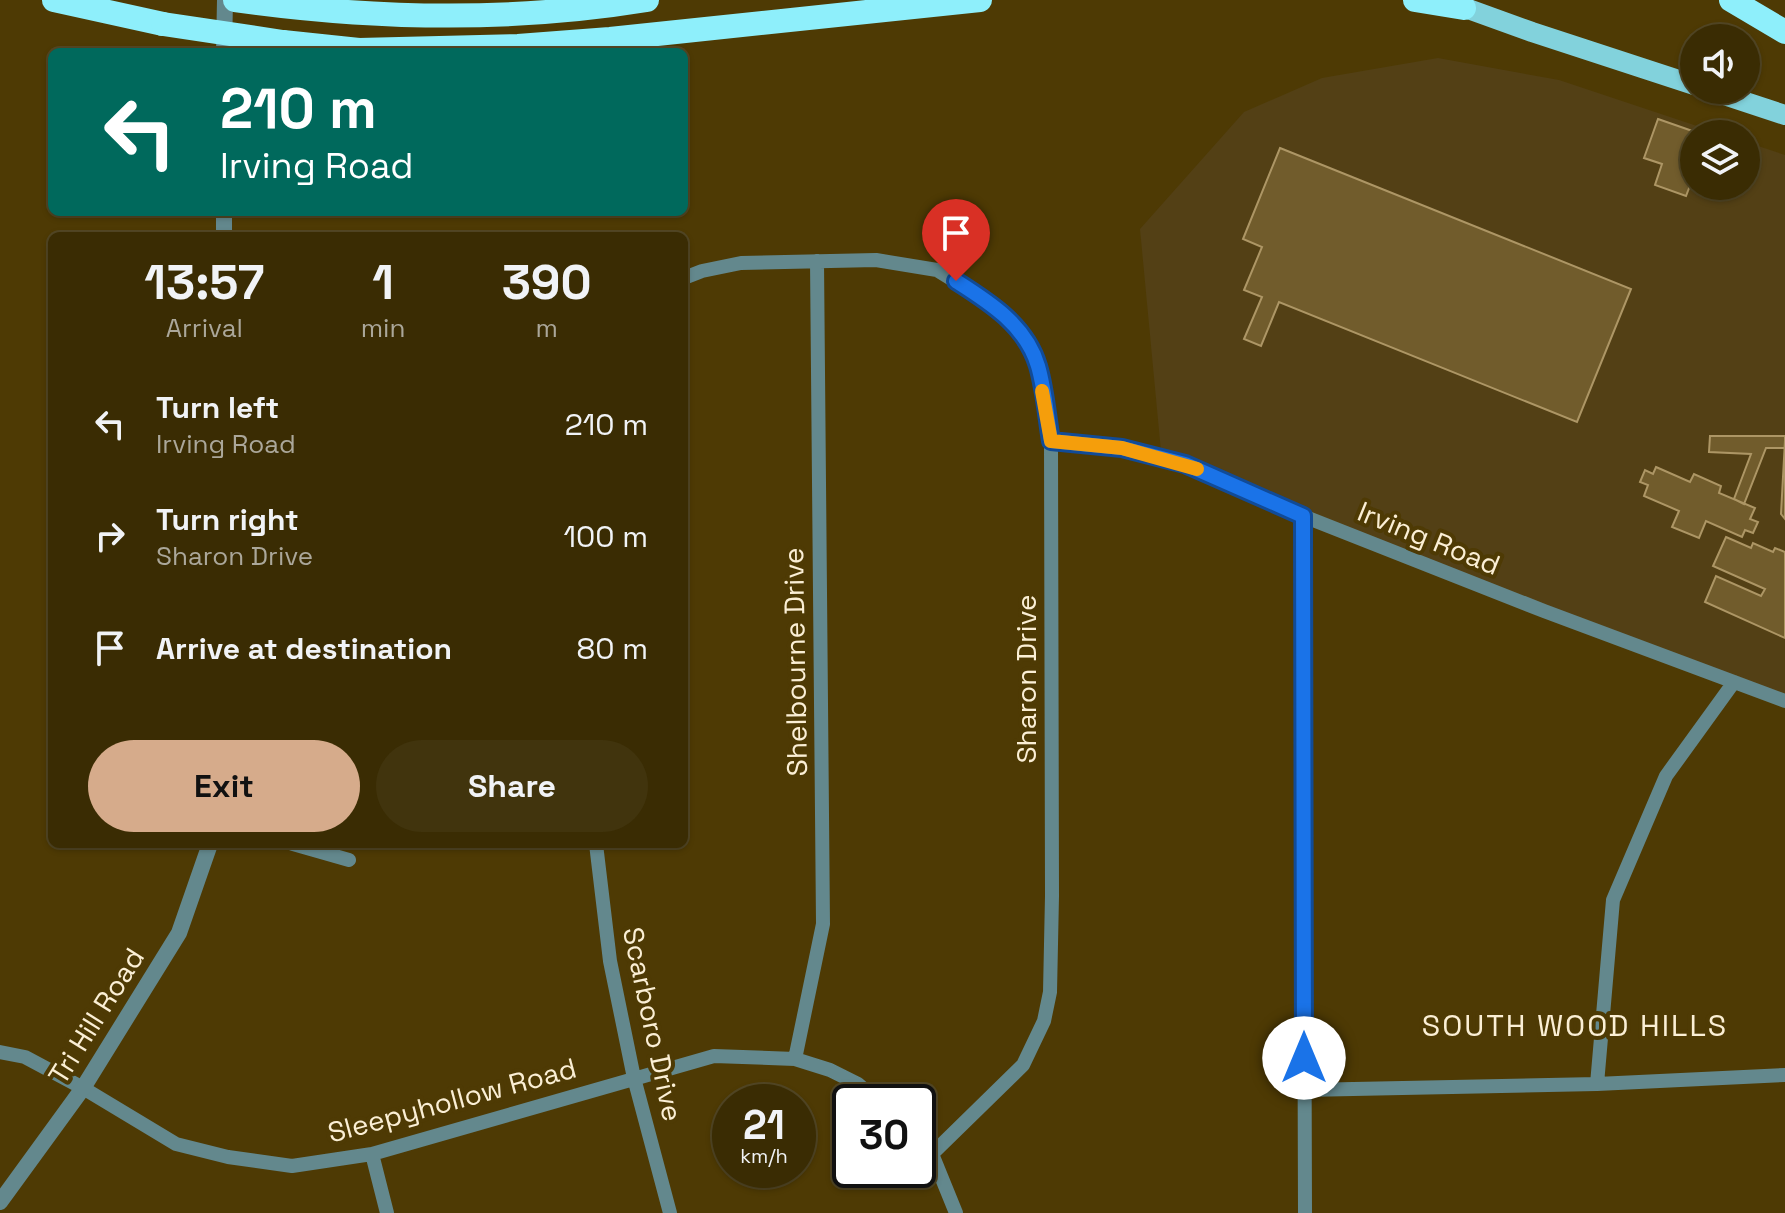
<!DOCTYPE html>
<style>
body{margin:0;font-family:"Space Grotesk",sans-serif;background:#41340d;color:#f1f3f6;height:100vh;display:flex;flex-direction:column;font-size:30px;white-space:nowrap}
*{box-sizing:border-box;margin:0}
p{font-size:26px;color:#aba79a}
.icon{flex:none;width:44px;height:44px;fill:none;stroke:currentColor;stroke-width:2;stroke-linecap:round;stroke-linejoin:round}
.map{position:relative;flex:1;overflow:hidden}
.sheet{position:absolute;left:48px;top:232px;width:640px;height:616px;display:flex;flex-direction:column;background:#3a2c03;border-radius:12px;box-shadow:0 2px 6px #0004,0 0 0 2px #544825}
.sheet>*{flex:none}
.banner{position:absolute;left:48px;top:48px;width:640px;height:168px;border-radius:12px;box-shadow:0 2px 6px #0004,0 0 0 2px #544825;background:#00695c;color:#fff;overflow:hidden}
.fabs{position:absolute;left:1680px;top:24px;display:grid;gap:16px}
.fabs a{display:grid;place-items:center;width:80px;height:80px;border-radius:50%;background:#3a2c03;box-shadow:0 2px 6px #0004,0 0 0 2px #544825;font-size:40px}
.speed{position:absolute;left:712px;top:1084px;display:flex;gap:16px;font-size:40px;font-weight:700;text-align:center}
.speed>*{display:grid;place-content:center;width:104px;height:104px;border-radius:50%;background:#3a2c03;box-shadow:0 2px 6px #0004,0 0 0 2px #544825;line-height:1}
.speed small{font-size:20px;font-weight:400}
.speed .limit{border:4px solid #111;border-radius:12px;background:#fff;color:#111}
.pin{position:absolute;display:grid;place-items:center;width:68px;height:68px;color:#fff;margin:-82px -34px;border-radius:50% 50% 50% 0;rotate:-45deg;box-shadow:0 0 8px #0007}
.pin .icon{rotate:45deg}
.me{position:absolute;width:88px;margin:-44px;rotate:0deg;stroke-linejoin:round;filter:drop-shadow(0 0 6px #0008)}
.turn{display:flex;align-items:center;gap:28px;height:168px;padding:0 40px;font-size:36px}
.turn .icon{width:104px;height:104px;stroke-width:2.5}
.turn b{display:block;font-size:56px;line-height:68px}
.eta{display:flex;justify-content:space-evenly;align-items:center;height:136px;text-align:center}
.eta b{font-size:48px;font-weight:800;line-height:56px}
.button{display:flex;gap:16px;margin-top:auto;padding:16px 40px}
.button a{flex:1;height:92px;border-radius:48px;background:#d6ab8b;color:#111;font-size:32px;font-weight:800;line-height:92px;text-align:center}
.button a+a{background:#41340d;color:#f1f3f6}
ul{padding:0;list-style:none}
li{display:flex;align-items:center;gap:24px;height:112px;padding:0 40px}
li div{flex:1}
li b{display:block;font-size:30px}
li em{font-style:normal}
.map>svg:first-child{display:block}
</style>
<div class="map">
<svg width="1785" height="1213" viewBox="0 0 1785 1213">
<rect width="100%" height="100%" fill="#4e3a04"/>
<path fill="#534015" d="M1438 58 1559 80 1721 134H1694V186H1746V142L1785 155V701L1162 462 1140 229 1244 112 1322 78Z"/>
<path fill="#715c2c" stroke="#ad9665" stroke-width="2" d="M1658 119 1701 134H1694V175L1686 196 1655 185 1662 164 1644 158Z
M1280 148 1631 289 1577 422 1279 302 1261 346 1244 339 1262 297 1244 290 1262 247 1243 239Z
M1710 436H1785V448H1766L1744 504 1734 499 1751 454 1709 452Z
M1785 440V519L1781 514Z
M1656 467 1690 482 1694 474 1721 486 1719 493 1755 508 1750 519 1758 522 1753 533 1745 530 1742 537 1706 521 1699 538 1672 527 1679 511 1644 496 1648 485 1640 482 1645 470 1653 474Z
M1726 537 1751 548 1753 543 1773 552 1775 548 1785 552V638L1705 602 1716 576 1761 596 1765 589 1713 566Z"/>
<g fill="none" stroke-linecap="round" stroke-linejoin="round">
<path stroke="#63888d" stroke-width="14" d="M684 278 702 271 741 263 876 260 937 270 992 304 1022 334 1038 365 1051 441 1052 896 1050 992 1044 1021 1023 1065 932 1154
M1051 441 1122 448 1185 464 1303 516 1544 611 1785 701
M1303 516 1305 1213
M293 844 349 860
M596 844 610 961 634 1078 670 1213
M0 1052 25 1057 83 1088 176 1144 228 1157 292 1166 372 1154 714 1056 795 1059 830 1070 858 1084 879 1102
M795 1059 823 924 817 261
M1597 1084 1613 900 1666 776 1734 682
M1304 1090 1597 1084 1785 1075
M918 1138 932 1154 956 1213
M372 1154 387 1213"/>
<path stroke="#63888d" stroke-width="16" d="M224 52 225 0
M224 212V236
M0 1202 83 1088 179 933 210 844"/>
<path stroke="#82d2dc" stroke-width="20" d="M1449 2 1532 32 1694 85
M1709 90 1785 115"/>
<path stroke="#8eeffb" stroke-width="24" d="M54 0 163 24
M235 0C370 19 513 22 647 0
M1415 0 1464 8
M1731 0 1785 32
M283 42 359 50 518 46 610 39 980 0"/>
<path stroke="#8eeffb" stroke-width="24" d="M163 24 283 42"/>
</g>
<g fill="none" stroke-linecap="round" stroke-linejoin="round">
<g stroke="#114b97" stroke-width="20">
<path id="route" d="M956 281C989 302 1026 325 1038 366 1045 390 1047 417 1051 441L1122 448 1185 464 1303 516 1304 1058"/>
</g>
<use href="#route" stroke="#1a73e8" stroke-width="14"/>
<path stroke="#f59e0b" stroke-width="14" d="M1042 391 1051 441 1122 448 1197 469"/>
</g>
<g text-anchor="middle" stroke-width="8" stroke-linejoin="round" paint-order="stroke">
<g font-size="28" fill="#fbefd5" stroke="#4e3a04">
<text transform="translate(1429 538) rotate(22)" y="10">Irving Road</text>
<text transform="translate(795 662) rotate(-91)" y="10">Shelbourne Drive</text>
<text transform="translate(1026 679) rotate(-90)" y="10">Sharon Drive</text>
<text transform="translate(96 1016) rotate(-58)" y="10">Tri Hill Road</text>
<text transform="translate(653 1024) rotate(78)" y="10">Scarboro Drive</text>
<text transform="translate(452 1100) rotate(-15)" y="10">Sleepyhollow Road</text>
</g>
<g font-size="30" letter-spacing="2" fill="#fbefd5" stroke="#4e3a04">
<text x="1575" y="1036">SOUTH WOOD HILLS</text>
</g>
</g>
</svg>
<div class="fabs">
<a><svg class="icon" aria-label="sound" viewBox="0 0 24 24"><path d="M4 9h4l5-4v14l-5-4H4zM17 9q2 3 0 6"/></svg></a>
<a><svg class="icon" aria-label="layers" viewBox="0 0 24 24"><path d="M12 4l9 5-9 5-9-5zM3 14l9 5 9-5"/></svg></a>
</div>
<div class="speed"><div>21<small>km/h</small></div><div class="limit">30</div></div>
<div class="pin" style="left:956px;top:281px;background:#d93025"><svg class="icon" aria-label="arrive" viewBox="0 0 24 24"><path d="M6 21V4h12l-3 4 3 4H6"/></svg></div>
<svg class="me" style="left:1304px;top:1058px" viewBox="-20 -20 40 40"><circle r="19" fill="#fff"/><path d="M0-13L10 11 0 6-10 11z" fill="#1a73e8"/></svg>
<div class="banner">
<div class="turn"><svg class="icon" aria-label="left" viewBox="0 0 24 24"><path d="M17 20v-9H6M10 6l-5 5 5 5"/></svg><div><b>210 m</b>Irving Road</div></div>
</div>
<section class="sheet">
<div class="eta">
<div><b>13:57</b><p>Arrival</p></div>
<div><b>1</b><p>min</p></div>
<div><b>390</b><p>m</p></div>
</div>
<ul>
<li><svg class="icon" aria-label="left" viewBox="0 0 24 24"><path d="M17 20v-9H6M10 6l-5 5 5 5"/></svg><div><b>Turn left</b><p>Irving Road</p></div><em>210 m</em></li>
<li><svg class="icon" aria-label="right" viewBox="0 0 24 24"><path d="M7 20v-9h11M14 6l5 5-5 5"/></svg><div><b>Turn right</b><p>Sharon Drive</p></div><em>100 m</em></li>
<li><svg class="icon" aria-label="arrive" viewBox="0 0 24 24"><path d="M6 21V4h12l-3 4 3 4H6"/></svg><div><b>Arrive at destination</b></div><em>80 m</em></li>
</ul>
<div class="button"><a>Exit</a><a>Share</a></div>
</section>
</div>
